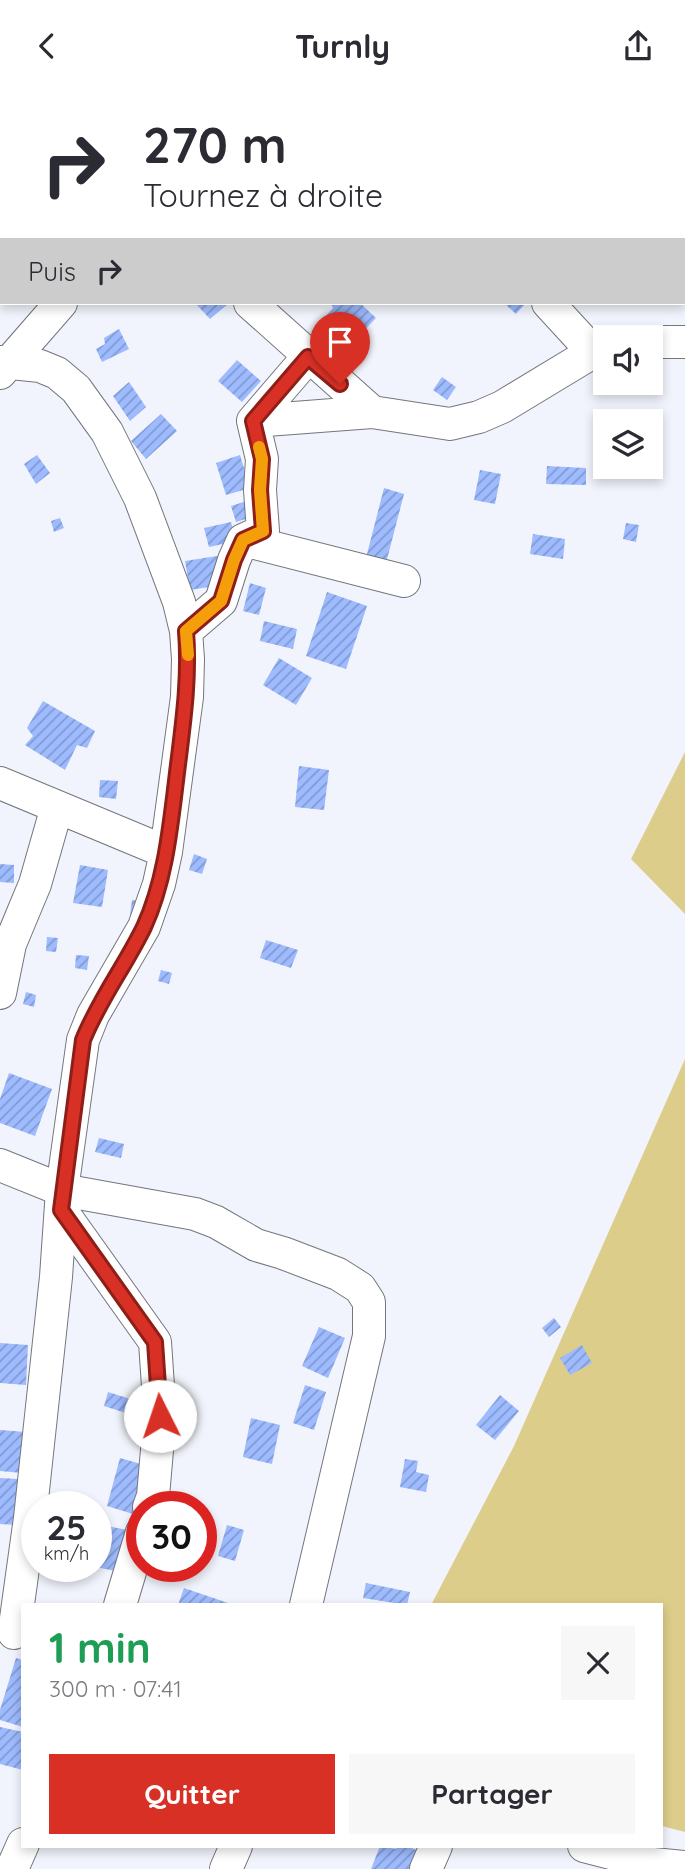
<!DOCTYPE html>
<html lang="fr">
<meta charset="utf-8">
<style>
body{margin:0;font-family:Quicksand,sans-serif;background:#f7f7f7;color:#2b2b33;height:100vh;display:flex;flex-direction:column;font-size:26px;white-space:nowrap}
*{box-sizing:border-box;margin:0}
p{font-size:23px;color:#7c7c81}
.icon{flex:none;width:38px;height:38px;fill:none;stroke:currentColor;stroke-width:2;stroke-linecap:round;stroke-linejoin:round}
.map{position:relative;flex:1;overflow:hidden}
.drawer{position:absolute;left:21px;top:1512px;width:642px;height:245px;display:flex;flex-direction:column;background:#fff;border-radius:0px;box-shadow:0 4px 10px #0003}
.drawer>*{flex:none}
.top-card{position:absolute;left:0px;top:0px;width:686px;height:214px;box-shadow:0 4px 10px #0003;background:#fff;color:#2b2b33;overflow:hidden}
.fabs{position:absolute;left:593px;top:234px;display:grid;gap:14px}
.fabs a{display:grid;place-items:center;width:70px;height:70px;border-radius:0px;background:#fff;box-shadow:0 4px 10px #0003;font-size:35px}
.speed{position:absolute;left:21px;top:1400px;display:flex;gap:14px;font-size:35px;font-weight:700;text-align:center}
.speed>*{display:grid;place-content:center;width:91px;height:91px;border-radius:50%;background:#fff;box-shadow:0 4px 10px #0003;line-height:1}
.speed small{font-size:18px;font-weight:400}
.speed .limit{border:10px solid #d22;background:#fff;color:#111}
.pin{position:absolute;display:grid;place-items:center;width:60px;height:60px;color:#fff;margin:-72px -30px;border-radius:50% 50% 50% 0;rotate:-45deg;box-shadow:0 0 7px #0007}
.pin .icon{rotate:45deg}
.me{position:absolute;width:77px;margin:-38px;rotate:356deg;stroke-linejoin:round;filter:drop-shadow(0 0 5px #0008)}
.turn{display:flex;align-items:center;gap:24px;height:147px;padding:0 28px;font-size:32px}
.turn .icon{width:91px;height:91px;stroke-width:2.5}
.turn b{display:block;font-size:49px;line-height:60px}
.then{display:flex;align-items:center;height:66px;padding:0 28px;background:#0003;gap:14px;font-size:26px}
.round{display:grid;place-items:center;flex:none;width:74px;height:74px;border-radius:0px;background:#f7f7f7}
.headline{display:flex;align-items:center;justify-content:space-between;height:119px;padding:0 28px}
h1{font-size:42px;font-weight:800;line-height:52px;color:#1e9e55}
.cta{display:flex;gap:14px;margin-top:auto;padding:14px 28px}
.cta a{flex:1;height:80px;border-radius:0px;background:#d93025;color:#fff;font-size:28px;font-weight:800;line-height:80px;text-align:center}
.cta a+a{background:#f7f7f7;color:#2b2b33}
header{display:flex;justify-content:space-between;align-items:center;height:91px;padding:0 28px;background:#fff;font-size:32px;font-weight:800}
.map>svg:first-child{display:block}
</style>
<header><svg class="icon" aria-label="back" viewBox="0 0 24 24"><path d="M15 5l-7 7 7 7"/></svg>Turnly<svg class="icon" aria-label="share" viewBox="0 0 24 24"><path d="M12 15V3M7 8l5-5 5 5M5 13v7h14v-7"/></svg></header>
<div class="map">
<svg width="685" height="1778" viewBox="0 0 685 1778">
<defs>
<pattern id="building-hatch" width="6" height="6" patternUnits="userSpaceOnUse" patternTransform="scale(1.75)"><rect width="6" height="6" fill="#9ebbff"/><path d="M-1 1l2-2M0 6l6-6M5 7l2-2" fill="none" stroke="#8199cf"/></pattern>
</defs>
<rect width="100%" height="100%" fill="#f1f4fc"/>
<path fill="#ddcd8b" d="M685 661V823L631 768Z
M685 968V1741L662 1735V1514H431L514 1355Z"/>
<path fill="url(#building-hatch)" d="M195 212H229L210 228Z
M331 212H360L376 227 351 253 325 226 333 217Z
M504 212H526L516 223Z
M119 238 129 258 102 271 96 258 105 253 104 247Z
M237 269 261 290 242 311 218 290Z
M442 286 456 296 447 309 433 299Z
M129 291 146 316 130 330 113 305Z
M161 323 177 340 146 368 131 350Z
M37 364 50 382 36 393 24 373Z
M240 364 250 397 226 404 216 372Z
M547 375 586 377V394L546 393Z
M480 379 501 383 495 413 474 409Z
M384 397 404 403 386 472 366 467Z
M253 408 258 424 236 431 231 415Z
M60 427 64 437 54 441 51 430Z
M231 431 236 450 209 456 204 437Z
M626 432 639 434 636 451 623 448Z
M533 443 565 448 563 468 530 463Z
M217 465 222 494 190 499 185 470Z
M250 492 266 497 259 524 243 520Z
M327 501 367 515 346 578 306 565Z
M264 530 297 538 293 558 260 550Z
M279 567 312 587 296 614 263 594Z
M43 610 95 640 87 657 77 654 65 679 25 654 33 645 27 637Z
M299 675 329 679 324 719 295 716Z
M100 689 118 690 116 708 99 706Z
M194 763 207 768 202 783 189 779Z
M0 773 14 774V792L0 791Z
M80 774 108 779 102 816 73 812Z
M132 809 145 811 142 825 130 824Z
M47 846 58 847 56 861 46 860Z
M266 849 298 859 291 877 260 867Z
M76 864 89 865 87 879 75 877Z
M161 879 172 882 169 893 158 890Z
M26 901 36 904 34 916 23 913Z
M9 982 52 998 35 1045 0 1032V1008Z
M99 1047 124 1053 121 1067 95 1061Z
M554 1227 561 1236 549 1246 542 1237Z
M319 1236 345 1247 328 1287 302 1275Z
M0 1252 28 1254 26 1294 0 1292Z
M582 1254 592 1272 570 1284 560 1267Z
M305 1294 326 1301 314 1339 293 1332Z
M108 1301 137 1310 132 1324 104 1315Z
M500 1304 519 1320 495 1349 476 1334Z
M251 1327 280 1334 272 1373 243 1366Z
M0 1339 26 1341 22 1382 0 1380Z
M120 1367 155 1377 140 1430 132 1428 133 1423 107 1415Z
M405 1368 418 1370 416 1381 429 1384 426 1401 400 1396Z
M0 1387 36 1389 34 1435 0 1433Z
M96 1433 128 1439 120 1481 96 1476Z
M227 1434 244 1439 235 1470 218 1465Z
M366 1492 410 1501 407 1514 363 1507Z
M184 1497 231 1513V1514H178Z
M16 1567 23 1569V1636L0 1629V1619Z
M0 1636 23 1641V1679L0 1673Z
M380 1755 396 1758 397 1755H407L427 1764 421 1778H371Z"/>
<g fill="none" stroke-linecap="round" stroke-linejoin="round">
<g stroke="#73767c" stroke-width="34">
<path id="minor" d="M249 2H252
M0 6H2
M250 212 372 321 450 333 479 326 502 316 593 261
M548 212 593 261 606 258
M651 251H685
M0 271 40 275 57 282 76 298 107 341 140 407 179 511 186 540 188 568 187 606 166 761 159 793 144 836 93 924 83 949 62 1099 56 1186 30 1427 14 1542
M0 282 61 212
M253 330 372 321
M243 449 404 490
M186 540 221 510 234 469 243 449 263 440 260 399 262 368 253 330 308 266
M0 692 166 761
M0 902 10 853 35 793 57 716
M0 1074 62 1099 195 1123 216 1131 256 1154 283 1162 338 1183 360 1197 369 1211V1245L306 1514
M61 1119 155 1251 160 1325 153 1405 149 1416
M120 1514 142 1441
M584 1755 653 1773 685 1776
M12 1778 23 1753
M226 1778 236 1755
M426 1778 436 1755"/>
</g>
<use href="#minor" stroke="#fff" stroke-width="32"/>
</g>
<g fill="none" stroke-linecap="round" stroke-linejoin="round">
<g stroke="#8d1f18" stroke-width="18">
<path id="route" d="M160 1325 155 1251 61 1119 83 949C99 909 125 875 144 836 165 790 170 739 176 690 182 639 190 591 186 540L221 510 234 469 243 449 263 440 260 399 262 368 253 330 308 266 340 293"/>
</g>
<use href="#route" stroke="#d93025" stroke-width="12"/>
<path stroke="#f59e0b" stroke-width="12" d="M188 564 186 540 221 510 234 469 243 449 263 440 260 399 262 368 259 356"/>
</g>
</svg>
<div class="fabs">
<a><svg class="icon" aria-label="sound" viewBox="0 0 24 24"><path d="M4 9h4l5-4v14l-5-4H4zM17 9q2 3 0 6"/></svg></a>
<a><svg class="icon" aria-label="layers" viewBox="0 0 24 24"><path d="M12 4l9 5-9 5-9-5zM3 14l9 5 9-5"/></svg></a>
</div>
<div class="speed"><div>25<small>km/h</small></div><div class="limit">30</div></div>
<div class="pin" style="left:340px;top:293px;background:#d93025"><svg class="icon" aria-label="arrive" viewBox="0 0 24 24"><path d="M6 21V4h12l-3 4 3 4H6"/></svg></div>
<svg class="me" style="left:160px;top:1325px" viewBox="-20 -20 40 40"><circle r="19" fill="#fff"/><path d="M0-13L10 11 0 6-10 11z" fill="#d93025"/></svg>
<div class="top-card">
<div class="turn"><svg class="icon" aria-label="right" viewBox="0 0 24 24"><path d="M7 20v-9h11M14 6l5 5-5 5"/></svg><div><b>270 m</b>Tournez à droite</div></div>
<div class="then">Puis<svg class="icon" aria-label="right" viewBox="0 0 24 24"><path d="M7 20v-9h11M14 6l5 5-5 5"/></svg></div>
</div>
<section class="drawer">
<div class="headline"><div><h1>1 min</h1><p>300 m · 07:41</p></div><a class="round"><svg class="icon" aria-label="close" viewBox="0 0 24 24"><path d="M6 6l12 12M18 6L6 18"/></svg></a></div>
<div class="cta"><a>Quitter</a><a>Partager</a></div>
</section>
</div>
